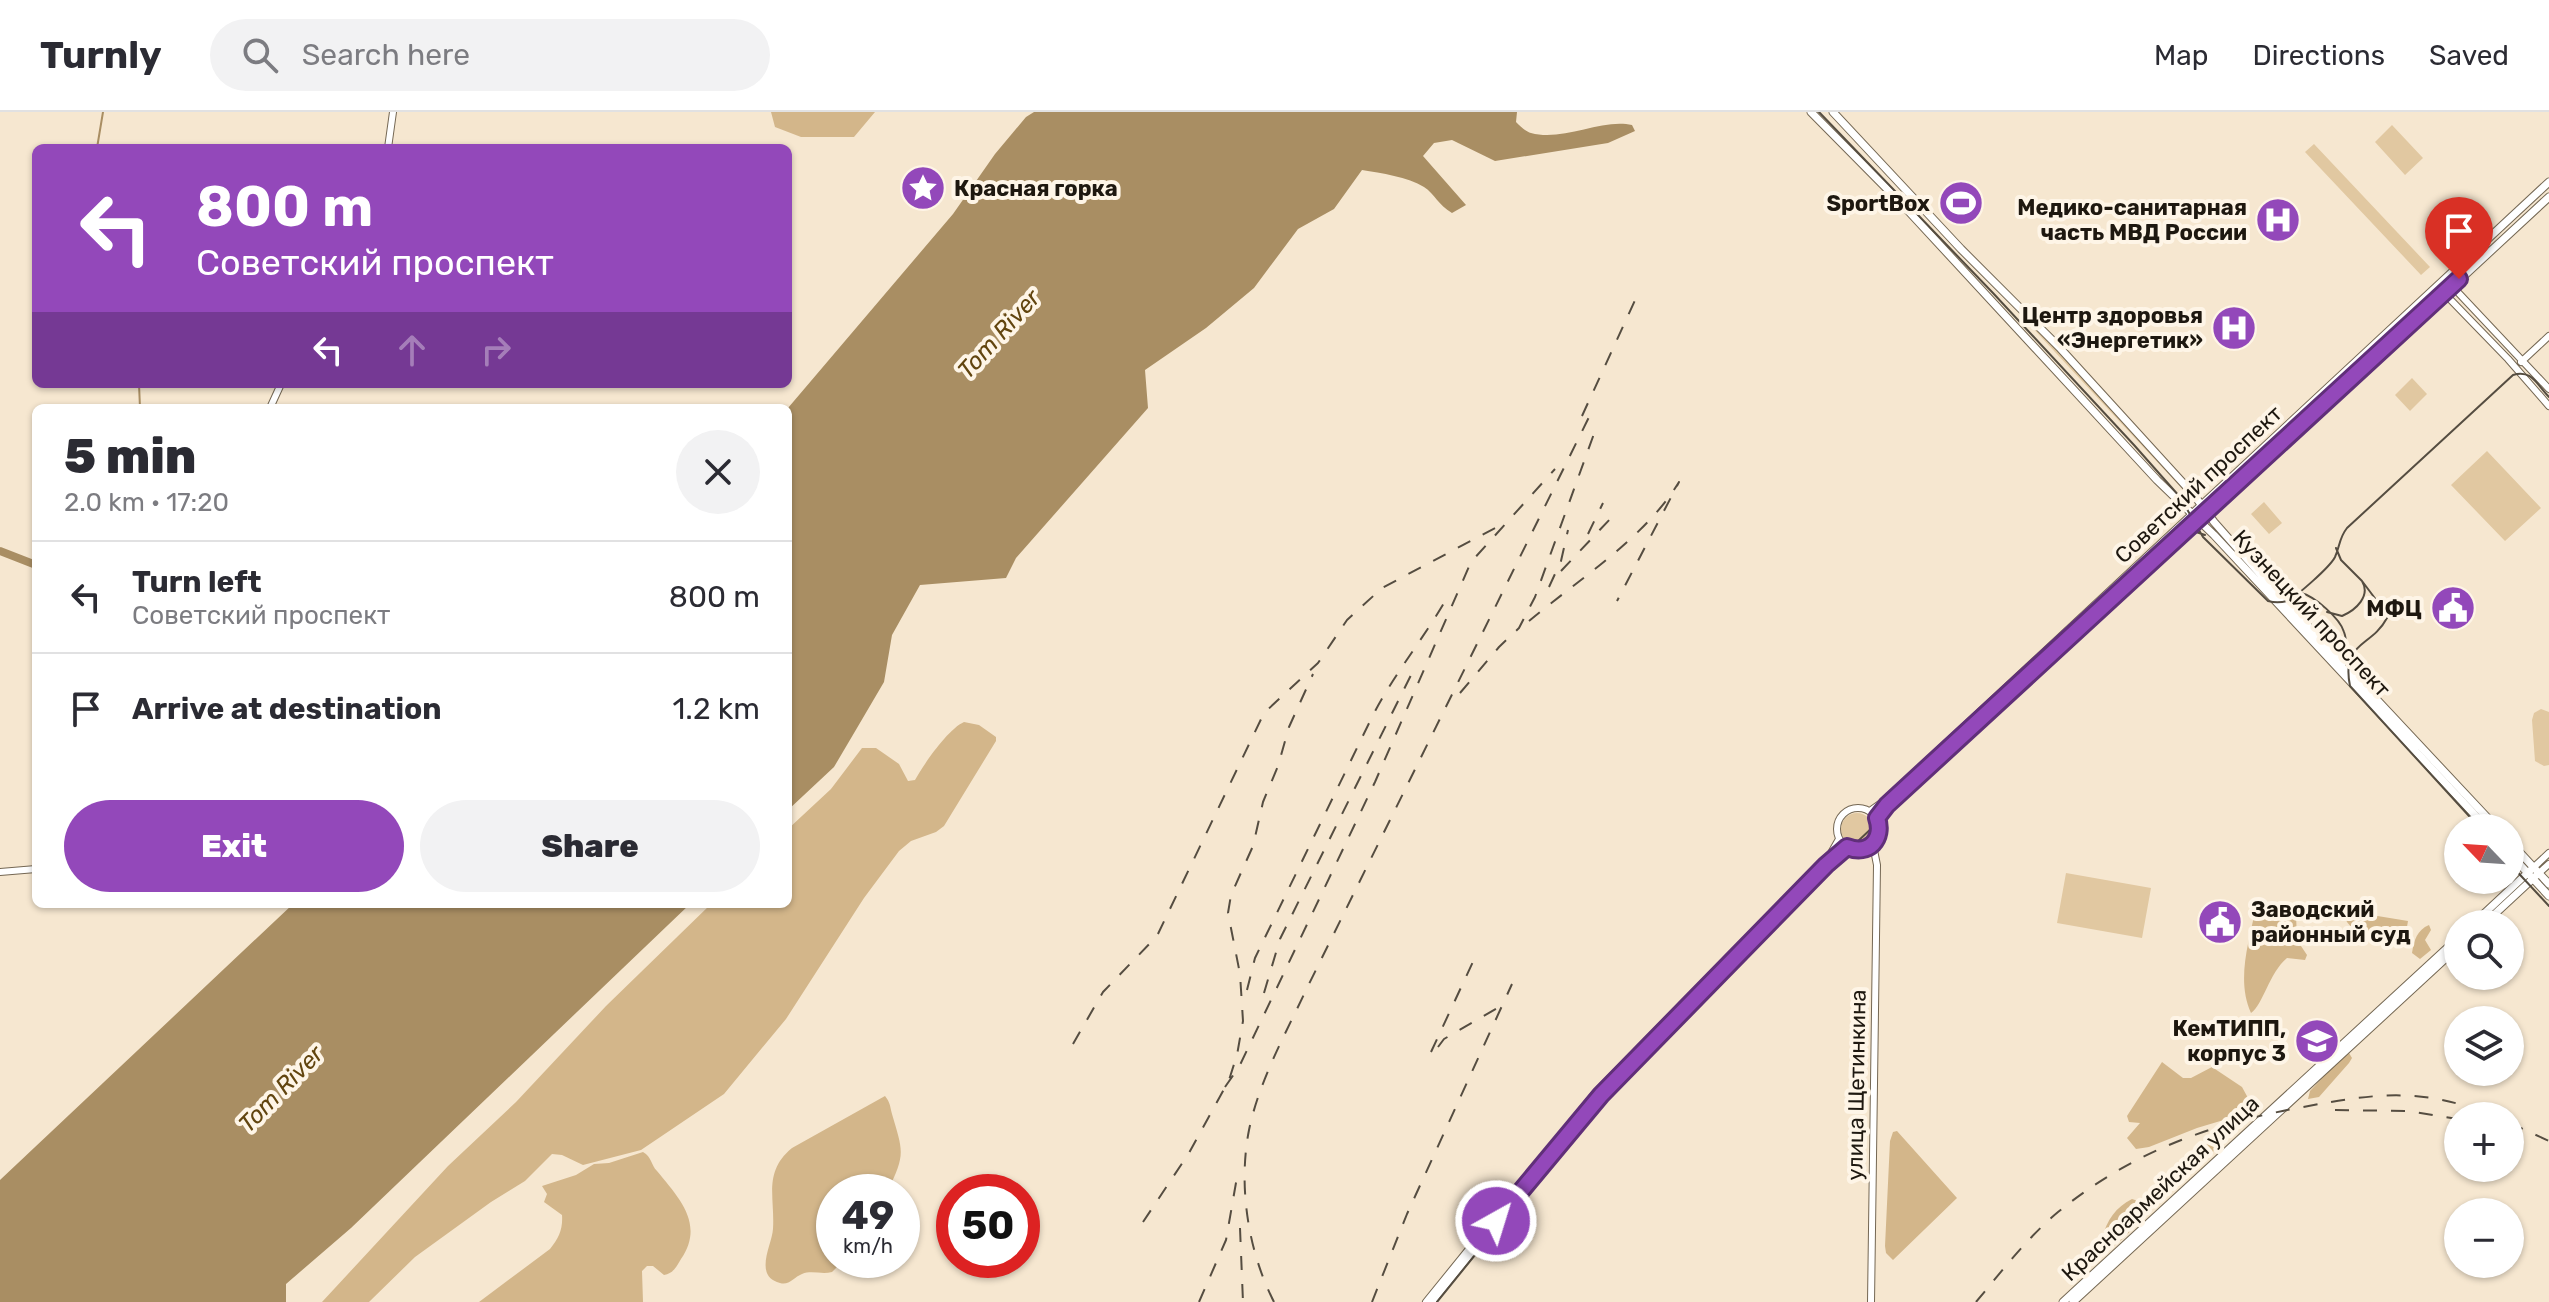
<!DOCTYPE html>
<meta charset="utf-8">
<style>
body{margin:0;font-family:Rubik,sans-serif;background:#f2f2f3;color:#2b2b33;height:100vh;display:flex;flex-direction:column;font-size:30px;white-space:nowrap}
*{box-sizing:border-box;margin:0}
p{font-size:26px;color:#7c7c81}
.icon{flex:none;width:44px;height:44px;fill:none;stroke:currentColor;stroke-width:2;stroke-linecap:round;stroke-linejoin:round}
.map{position:relative;flex:1;overflow:hidden}
.details{position:absolute;left:32px;top:292px;width:760px;height:504px;display:flex;flex-direction:column;background:#fff;border-radius:12px;box-shadow:0 2px 6px #0004}
.details>*{flex:none}
.banner{position:absolute;left:32px;top:32px;width:760px;height:244px;border-radius:12px;box-shadow:0 2px 6px #0004;background:#9348ba;color:#fff;overflow:hidden}
.needle{width:52px;rotate:295deg}
.buttons{position:absolute;left:2444px;top:702px;display:grid;gap:16px}
.buttons a{display:grid;place-items:center;width:80px;height:80px;border-radius:50%;background:#fff;box-shadow:0 2px 6px #0004;font-size:40px}
.speed{position:absolute;left:816px;top:1062px;display:flex;gap:16px;font-size:40px;font-weight:700;text-align:center}
.speed>*{display:grid;place-content:center;width:104px;height:104px;border-radius:50%;background:#fff;box-shadow:0 2px 6px #0004;line-height:1}
.speed small{font-size:20px;font-weight:400}
.speed .limit{border:12px solid #d22;background:#fff;color:#111}
.pin{position:absolute;display:grid;place-items:center;width:68px;height:68px;color:#fff;margin:-82px -34px;border-radius:50% 50% 50% 0;rotate:-45deg;box-shadow:0 0 8px #0007}
.pin .icon{rotate:45deg}
.me{position:absolute;width:88px;margin:-44px;rotate:39deg;stroke-linejoin:round;filter:drop-shadow(0 0 6px #0008)}
.turn{display:flex;align-items:center;gap:28px;height:168px;padding:0 32px;font-size:36px}
.turn .icon{width:104px;height:104px;stroke-width:2.5}
.turn b{display:block;font-size:56px;line-height:68px}
.lanes{display:flex;align-items:center;height:76px;padding:0 32px;background:#0003;justify-content:center;gap:40px;direction:ltr}
.lanes .off{opacity:.35}
.round{display:grid;place-items:center;flex:none;width:84px;height:84px;border-radius:42px;background:#f2f2f3}
.head{display:flex;align-items:center;justify-content:space-between;height:136px;padding:0 32px}
h1{font-size:48px;font-weight:800;line-height:60px}
.button{display:flex;gap:16px;margin-top:auto;padding:16px 32px}
.button a{flex:1;height:92px;border-radius:48px;background:#9348ba;color:#fff;font-size:32px;font-weight:800;line-height:92px;text-align:center}
.button a+a{background:#f2f2f3;color:#2b2b33}
ul{padding:0;list-style:none}
li{display:flex;align-items:center;gap:24px;height:112px;padding:0 32px;border-top:2px solid #e1e1e2}
li div{flex:1}
li b{display:block;font-size:30px}
li em{font-style:normal}
header{display:flex;align-items:center;gap:48px;box-sizing:border-box;height:112px;padding:0 40px;background:#fff;border-bottom:2px solid #e1e1e2}
header strong{font-size:38px}
nav{display:flex;gap:44px;margin-inline-start:auto;font-size:28px}
.search{width:560px;height:72px;background:#f2f2f3;display:flex;align-items:center;gap:20px;box-sizing:border-box;padding:0 28px;border-radius:44px;color:#7c7c81;font-size:30px}
.map>svg:first-child{display:block}
</style>
<header>
<strong>Turnly</strong>
<div class="search"><svg class="icon" aria-label="search" viewBox="0 0 24 24"><circle cx="10" cy="10" r="6"/><path d="M15 15l6 6"/></svg>Search here</div>
<nav><a>Map</a><a>Directions</a><a>Saved</a></nav>
</header>
<div class="map">
<svg width="2549" height="1190" viewBox="0 0 2549 1190">
<rect width="100%" height="100%" fill="#f6e7d0"/>
<path fill="#e1c8a1" d="M2392 13 2423 46 2405 63 2375 30Z
M2314 32 2430 155 2421 163 2305 40Z
M2032 211 2188 379 2186 381 2030 213Z
M2412 266 2427 282 2410 299 2395 283Z
M2487 339 2541 396 2505 429 2451 373Z
M2264 390 2282 411 2269 422 2251 402Z
M2541 597 2549 600V653L2544 654 2535 649 2532 608 2534 601Z
M1841 717a16 16 0 1 1 32 0a16 16 0 1 1-32 0Z
M2066 761 2151 776 2142 826 2057 811Z"/>
<path fill="#d3b68a" d="M771 0H875L854 25H801L775 15Z
M964 610 979 613 996 625V629L944 714 936 720 911 729 899 739 864 786 786 907 724 982 641 1038 583 1053 562 1043 552 1042 525 1069 491 1090 415 1145 369 1190H322L448 1054 516 990 606 894 711 792H788V717L831 677 862 636H876L899 652 908 669 915 668C924 652 948 617 964 610Z
M2256 795 2296 802 2297 828 2307 843 2305 848 2287 846C2269 861 2263 893 2251 901 2236 868 2249 830 2256 795Z
M2347 799 2408 809 2405 826C2385 823 2350 827 2344 803Z
M2429 813 2431 818 2425 828 2431 838 2420 847 2412 841C2414 828 2417 818 2429 813Z
M2349 941 2352 946 2349 951 2319 985 2308 987 2310 979 2345 942Z
M2162 950 2183 966H2191L2212 955 2242 975 2254 997 2247 1001 2197 1016 2149 1035 2136 1037 2127 1026 2140 1011 2129 1010 2127 1004Z
M885 984C890 990 890 994 892 1002 903 1040 906 1042 887 1080H834V1148H844L832 1160C822 1163 812 1158 802 1162 794 1165 789 1174 780 1171 753 1164 772 1133 773 1117 775 1085 763 1060 792 1036Z
M1897 1019 1957 1086 1893 1148 1886 1141 1885 1134 1890 1029 1893 1020Z
M2215 1027 2219 1030 2217 1036 2175 1075H2165L2163 1071C2172 1053 2197 1036 2215 1027Z
M643 1040C652 1045 651 1053 657 1059 679 1086 705 1112 681 1147 676 1155 674 1161 664 1163L653 1154H647L642 1159 643 1190H479L550 1137C559 1126 563 1117 562 1103L544 1090 547 1082 542 1074 576 1063 594 1052 609 1051Z
M2132 1087 2138 1089 2143 1095 2137 1104V1111L2125 1125 2110 1137 2105 1136 2102 1126C2107 1108 2116 1095 2132 1087Z"/>
<path fill="#a98e63" d="M1034 0H1517L1516 10C1520 14 1526 20 1531 21 1563 30 1602 6 1632 13L1635 19 1608 31 1495 49 1452 28 1434 31 1423 44 1466 93 1452 101C1438 93 1435 82 1424 75 1408 65 1381 61 1362 58L1334 97 1298 117 1254 176 1206 216 1145 258 1148 296 1016 446 1006 466 920 473 892 523 884 570 857 616 834 655 788 698V296L953 102 995 42 1026 5Z
M293 792H690L351 1116 286 1172V1190H0V1068Z"/>
<g fill="none" stroke-linecap="round" stroke-linejoin="round">
<path stroke="#a98e63" stroke-width="2" d="M97 36 103 0
M139 272 140 296"/>
<path stroke="#a98e63" stroke-width="8" d="M0 439 36 453"/>
<g stroke="#746753" stroke-width="8">
<path id="secondary" d="M388 36 393 0
M2452 174 2549 277
M2444 181 2508 247 2549 294
M2521 250 2549 224
M270 296 281 272
M1837 717a21 21 0 1 1 42 0a21 21 0 1 1-42 0Z
M1870 699 1884 689 2191 403
M1877 706 1887 693 2196 407
M2534 755 2549 741
M0 760 36 757
M2539 761 2549 752
M1426 1190 1596 980 1831 741 1839 727
M1432 1190 1585 1000 1810 768 1847 735
M1871 1190 1877 753 1873 733"/>
</g>
<g stroke="#746753" stroke-width="9">
<path id="primary" d="M1811 0 1902 92 2157 368 2214 423 2487 716
M1833 0 1961 137 2059 235 2194 383 2214 410 2275 479 2497 716
M2191 403 2549 70
M2196 407 2219 391 2549 85
M2510 730 2549 772
M2510 742 2549 784
M2473 812 2534 755
M2484 812 2539 761
M2063 1190 2458 826
M2073 1190 2458 835"/>
</g>
<use href="#secondary" stroke="#fff" stroke-width="6"/>
<use href="#primary" stroke="#fff" stroke-width="7"/>
<path stroke="#554d41" stroke-width="2" d="M1819 0 1993 181 2134 333 2180 385 2203 425 2268 489C2275 491 2280 491 2287 489 2297 484 2330 455 2335 445 2340 434 2339 426 2347 416L2513 263C2532 257 2537 273 2549 285
M2336 436 2341 448 2362 469 2386 501 2387 506C2371 536 2341 529 2350 574L2480 716
M2294 484 2301 481C2314 484 2340 506 2344 520 2348 530 2346 542 2346 553
M2327 500 2342 504C2356 498 2371 484 2362 469
M2510 752 2549 794
M1437 1190 1539 1064 1632 956 1822 763 2182 424 2193 419 2205 423"/>
<path stroke="#554d41" stroke-width="2" stroke-dasharray="14 14" stroke-linecap="butt" d="M1582 304 1637 184
M1588 422 1603 391
M1561 459 1612 405
M1549 475 1561 449 1568 418
M1529 509C1579 467 1645 426 1679 370L1617 489
M1460 581 1499 535 1519 516 1535 485 1595 319
M1247 878 1255 846 1373 603C1393 564 1421 530 1444 491
M1264 881 1280 827 1415 555
M1073 932 1103 880 1157 824 1264 601 1318 551 1347 508 1382 476 1497 415
M1438 935 1444 927 1501 894
M1431 940 1478 839
M1225 975 1239 955 1375 670 1471 450 1555 357
M2335 998 2408 999 2458 1007
M2510 1011 2549 1029
M1143 1110 1189 1041 1229 968 1237 943 1243 909 1240 862 1228 801 1231 783 1253 734 1263 690 1278 654 1289 615 1313 562
M1240 1116 1243 1190
M1199 1190 1226 1128 1237 1065
M1274 1190C1248 1139 1238 1074 1249 1018 1259 969 1286 921 1307 876L1594 295
M1372 1190 1407 1102 1512 872
M1976 1190C2002 1159 2027 1126 2058 1100 2133 1039 2210 1012 2303 995 2377 981 2422 975 2494 1004"/>
</g>
<g fill="none" stroke-linecap="round" stroke-linejoin="round">
<g stroke="#602f79" stroke-width="20">
<path id="route" d="M1496 1109 1601 983 1826 753 1847 735C1869 744 1884 727 1877 706L1887 693 2459 167"/>
</g>
<use href="#route" stroke="#9348ba" stroke-width="14"/>
</g>
<defs>
<g id="sight-disc" transform="scale(2.3)"><circle r="9.5" fill="#9348ba" stroke="#fef5e7"/><path d="M0-6L1.8-2.2L6-1.7L2.9 1.2L3.7 5.4L0 3.3L-3.7 5.4L-2.9 1.2L-6-1.7L-1.8-2.2Z" fill="#fff"/></g>
<g id="stadium-disc" transform="scale(2.3)"><circle r="9.5" fill="#9348ba" stroke="#fef5e7"/><path d="M0-5a6.5 5 0 1 0 0 10a6.5 5 0 1 0 0-10ZM-3.5-1.8h7v3.6h-7Z" fill="#fff"/></g>
<g id="hospital-disc" transform="scale(2.3)"><circle r="9.5" fill="#9348ba" stroke="#fef5e7"/><path d="M-5-5h3v3.5h4V-5h3V5h-3V1.5h-4V5h-3Z" fill="#fff"/></g>
<g id="civic-disc" transform="scale(2.3)"><circle r="9.5" fill="#9348ba" stroke="#fef5e7"/><path d="M-.6-6.5H3V-4.5H.6V-3L4-1V1h2V6H-6V1h2V-1L-.6-3ZM-1.2 2.5V6h2.4V2.5Z" fill="#fff"/></g>
<g id="university-disc" transform="scale(2.3)"><circle r="9.5" fill="#9348ba" stroke="#fef5e7"/><path d="M0-5L7-2L0 1L-7-2ZM-4 1L0 2.5L4 1V4Q0 6-4 4Z" fill="#fff"/></g>
</defs>
<g fill-rule="evenodd">
<use href="#sight-disc" x="923" y="76"/>
<use href="#stadium-disc" x="1961" y="91"/>
<use href="#hospital-disc" x="2278" y="108"/>
<use href="#hospital-disc" x="2234" y="216"/>
<use href="#civic-disc" x="2453" y="496"/>
<use href="#civic-disc" x="2220" y="810"/>
<use href="#university-disc" x="2317" y="929"/>
</g>
<g text-anchor="middle" stroke-width="8" stroke-linejoin="round" paint-order="stroke">
<g font-size="22" font-weight="bold" fill="#1e1810" stroke="#fef5e7" text-anchor="end">
<text x="954" y="84" text-anchor="start">Красная горка</text>
<text x="1930" y="99">SportBox</text>
<text x="2247" y="103">Медико-санитарная<tspan x="2247" dy="25">часть МВД России</tspan></text>
<text x="2203" y="211">Центр здоровья<tspan x="2203" dy="25">«Энергетик»</tspan></text>
<text x="2422" y="504">МФЦ</text>
<text x="2251" y="805" text-anchor="start">Заводский<tspan x="2251" dy="25">районный суд</tspan></text>
<text x="2286" y="924">КемТИПП,<tspan x="2286" dy="25">корпус 3</tspan></text>
</g>
<g font-size="22" fill="#1e1810" stroke="#fef5e7">
<text transform="translate(2198 372) rotate(-43)" y="8">Советский проспект</text>
<text transform="translate(2312 501) rotate(47)" y="8">Кузнецкий проспект</text>
<text transform="translate(1856 973) rotate(-89)" y="8">улица Щетинкина</text>
<text transform="translate(2160 1076) rotate(-43)" y="8">Красноармейская улица</text>
</g>
<g font-size="24" font-style="italic" fill="#62450f" stroke="#fef5e7">
<text transform="translate(999 222) rotate(-48)" y="8">Tom River</text>
<text transform="translate(281 977) rotate(-46)" y="8">Tom River</text>
</g>
</g>
</svg>
<div class="buttons">
<a><svg class="needle" viewBox="-14 -14 28 28"><path d="M0-13l5 13h-10z" fill="#e53935"/><path d="M0 13l5-13h-10z" fill="#7c7c81"/></svg></a>
<a><svg class="icon" aria-label="search" viewBox="0 0 24 24"><circle cx="10" cy="10" r="6"/><path d="M15 15l6 6"/></svg></a>
<a><svg class="icon" aria-label="layers" viewBox="0 0 24 24"><path d="M12 4l9 5-9 5-9-5zM3 14l9 5 9-5"/></svg></a>
<a>+</a>
<a>−</a>
</div>
<div class="speed"><div>49<small>km/h</small></div><div class="limit">50</div></div>
<div class="pin" style="left:2459px;top:167px;background:#d93025"><svg class="icon" aria-label="arrive" viewBox="0 0 24 24"><path d="M6 21V4h12l-3 4 3 4H6"/></svg></div>
<svg class="me" style="left:1496px;top:1109px" viewBox="-20 -20 40 40"><circle r="17" fill="#9348ba" stroke="#fff" stroke-width="3"/><path d="M0-11L8 9 0 5-8 9z" fill="#fff"/></svg>
<div class="banner">
<div class="turn"><svg class="icon" aria-label="left" viewBox="0 0 24 24"><path d="M17 20v-9H6M10 6l-5 5 5 5"/></svg><div><b>800 m</b>Советский проспект</div></div>
<div class="lanes"><svg class="icon" aria-label="left" viewBox="0 0 24 24"><path d="M17 20v-9H6M10 6l-5 5 5 5"/></svg><svg class="icon off" aria-label="ahead" viewBox="0 0 24 24"><path d="M12 20V5M6 11l6-6 6 6"/></svg><svg class="icon off" aria-label="right" viewBox="0 0 24 24"><path d="M7 20v-9h11M14 6l5 5-5 5"/></svg></div>
</div>
<section class="details">
<div class="head"><div><h1>5 min</h1><p>2.0 km · 17:20</p></div><a class="round"><svg class="icon" aria-label="close" viewBox="0 0 24 24"><path d="M6 6l12 12M18 6L6 18"/></svg></a></div>
<ul>
<li><svg class="icon" aria-label="left" viewBox="0 0 24 24"><path d="M17 20v-9H6M10 6l-5 5 5 5"/></svg><div><b>Turn left</b><p>Советский проспект</p></div><em>800 m</em></li>
<li><svg class="icon" aria-label="arrive" viewBox="0 0 24 24"><path d="M6 21V4h12l-3 4 3 4H6"/></svg><div><b>Arrive at destination</b></div><em>1.2 km</em></li>
</ul>
<div class="button"><a>Exit</a><a>Share</a></div>
</section>
</div>
